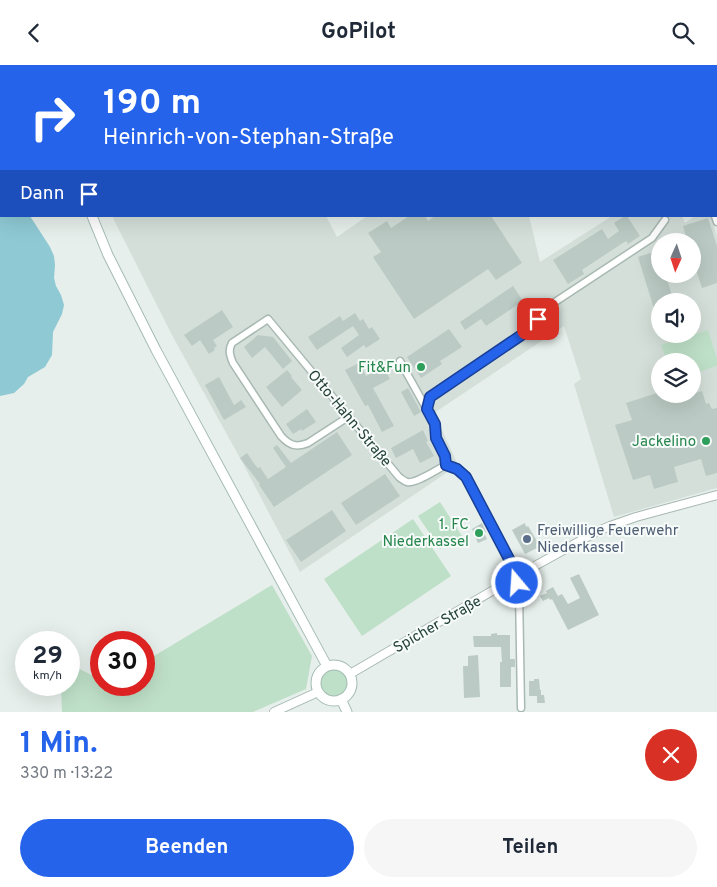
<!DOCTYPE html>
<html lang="de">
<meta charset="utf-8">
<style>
body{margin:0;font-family:Overpass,sans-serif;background:#f6f6f7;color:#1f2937;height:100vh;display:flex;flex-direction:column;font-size:19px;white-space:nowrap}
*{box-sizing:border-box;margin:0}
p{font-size:16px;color:#747a83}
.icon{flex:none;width:28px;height:28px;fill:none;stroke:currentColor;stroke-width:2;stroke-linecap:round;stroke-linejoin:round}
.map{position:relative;height:647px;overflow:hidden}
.sheet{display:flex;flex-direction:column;background:#fff;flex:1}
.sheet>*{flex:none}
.guide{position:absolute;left:0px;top:0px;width:718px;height:152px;box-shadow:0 5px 20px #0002;background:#2563eb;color:#fff;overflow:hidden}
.needle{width:32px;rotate:183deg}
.controls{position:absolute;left:651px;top:168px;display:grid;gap:10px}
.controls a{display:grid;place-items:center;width:50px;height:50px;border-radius:50%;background:#fff;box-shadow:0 5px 20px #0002;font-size:25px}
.speed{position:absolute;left:15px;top:566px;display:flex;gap:10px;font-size:25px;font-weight:700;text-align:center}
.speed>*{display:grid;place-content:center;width:65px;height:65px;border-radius:50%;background:#fff;box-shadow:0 5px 20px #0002;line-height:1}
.speed small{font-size:12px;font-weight:400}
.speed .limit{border:8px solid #d22;background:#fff;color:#111}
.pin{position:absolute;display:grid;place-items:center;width:42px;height:42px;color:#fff;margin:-21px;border-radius:10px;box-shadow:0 2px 8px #0006}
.me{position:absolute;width:55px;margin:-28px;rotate:342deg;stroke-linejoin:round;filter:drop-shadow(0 0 4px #0008)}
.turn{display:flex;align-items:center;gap:18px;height:105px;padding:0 20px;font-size:22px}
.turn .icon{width:65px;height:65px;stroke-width:2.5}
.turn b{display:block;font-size:35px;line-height:42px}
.then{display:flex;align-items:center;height:48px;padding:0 20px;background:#0003;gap:10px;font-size:19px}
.round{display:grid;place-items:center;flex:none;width:52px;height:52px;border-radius:26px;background:#f6f6f7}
.headline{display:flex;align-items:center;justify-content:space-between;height:85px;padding:0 20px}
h1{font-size:30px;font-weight:700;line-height:38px;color:#2563eb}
.action{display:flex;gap:10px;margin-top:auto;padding:10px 20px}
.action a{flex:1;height:58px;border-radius:30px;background:#2563eb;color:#fff;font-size:20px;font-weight:700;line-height:58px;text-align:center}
.action a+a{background:#f6f6f7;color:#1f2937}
header{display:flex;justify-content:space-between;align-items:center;height:65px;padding:0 20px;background:#fff;font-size:22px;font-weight:700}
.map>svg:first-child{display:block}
</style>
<header><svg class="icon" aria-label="back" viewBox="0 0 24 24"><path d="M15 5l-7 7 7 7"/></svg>GoPilot<svg class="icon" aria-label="search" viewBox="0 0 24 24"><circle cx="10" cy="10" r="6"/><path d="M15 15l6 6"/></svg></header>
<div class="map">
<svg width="717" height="647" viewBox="0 0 717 647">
<rect width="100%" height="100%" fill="#e6efeb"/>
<path fill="#d4dfda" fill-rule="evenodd" d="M112 151H326L337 172 367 151H529L540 197 612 151H682L685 158 695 151H711L717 171V423L614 452 574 319 581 314 564 261 434 348 458 400 300 507 240 393 173 272ZM660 176H692V209H660ZM660 236H692V269H660ZM660 296H692V329H660Z"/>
<path fill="#bfe0c8" d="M708 265 717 294V301L693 309 692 296H667L661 280Z
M440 437 462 471 440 484 418 451Z
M413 454 451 511 362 571 324 514Z
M272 520 312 591 306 624 253 647H62L61 620H69V604L74 601 101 615V620H144V597Z
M320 618a14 14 0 1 1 28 0a14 14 0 1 1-28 0Z"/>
<path fill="#8ec9d4" d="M0 49 1 51V151H30L50 182 54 191 55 200 54 213 56 221 61 230 64 240 62 249 53 267 52 290 45 302 28 312 24 319 14 328 0 331Z"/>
<path fill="#bbcac4" d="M409 151H425L428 156 435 151H491L522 198 496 215 488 204 414 254 373 192 381 187 368 168 387 156 391 163Z
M625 151H627L640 171 628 179 626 176 606 189 582 205 584 209 568 219 553 195 602 164 608 174 619 166 614 158Z
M708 153 717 181V218L702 223 692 193V176H687L683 161Z
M660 185V209H665L674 236H660V259L659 260 638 192Z
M513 221 523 236 486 261 481 254 465 265 460 257Z
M222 245 233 262 213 275 217 281 214 283 215 285 209 289 200 275 192 281 184 270Z
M355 248 360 256 363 254 369 264 372 262 380 274 366 283 364 280 347 292 341 283 359 270 353 261 317 285 308 272 340 251 343 256Z
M449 264 462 282 440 296 442 299 421 313 407 292Z
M258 270 273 272 292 296 283 304 265 282 252 293 244 282Z
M359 298 366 311 383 302 390 314 373 323 394 361 382 367 368 340 365 341 345 305Z
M287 305 292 311 291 312 302 325 282 342 266 322Z
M219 312 234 340 241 335 246 342 224 355 205 320Z
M408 323 421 347 414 351 401 327Z
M702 326 706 339 709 338 712 344 717 343V408L706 411 701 394 674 402 678 417 667 420 654 424 650 410 633 415 615 360 632 355 626 338 660 327V333L671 329 673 335Z
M307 344 316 357 302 366 301 364 293 369 286 359Z
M423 365 428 376 426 377 434 391 420 398 413 384 396 393 391 383Z
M337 367 352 390 274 442 259 420 260 419 240 393 247 388 255 400 258 403 260 402 268 414 286 402 273 383 277 380 291 398Z
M385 409 400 431 356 460 341 438Z
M332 445 346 466 301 497 286 475Z
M482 458 486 467 484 468 487 474 478 478 472 464Z
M525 458 526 462 528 461 538 478 536 479 537 483 525 489 512 465Z
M579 509 599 550 568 565 552 534 550 535 549 533 543 536 540 531 547 528 546 526 553 522 558 531 562 529 568 539 580 533 570 513Z
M497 568V570H510V594H515V602H511V622H500V597H502L501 582H474L473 571H491V569Z
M478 590 480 632 464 633 463 601H468V591Z
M534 614H539L540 625H541V630H544L545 638H537V631H529V616H534Z"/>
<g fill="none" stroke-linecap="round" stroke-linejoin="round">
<g stroke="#a8b8b2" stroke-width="9">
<path id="minor" d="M668 0 669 1
M716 92H717
M715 151 717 157
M400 296 435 359 436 373 445 391 446 400
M427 344 430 332 526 267 549 241 652 173 665 155
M348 352 308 378C296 383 289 380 281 371L233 298C230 291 228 285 232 278L268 254 399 412C402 414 404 416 407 417 416 419 437 404 446 400
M446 400 457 404 466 412 518 511 517 518 519 525 521 643"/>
</g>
<g stroke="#a8b8b2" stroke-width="10">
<path id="tertiary" d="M350 609 533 502 598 466 610 461 636 452 717 430
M274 647 318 627"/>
</g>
<g stroke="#a4bbb3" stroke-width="11">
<path id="secondary" d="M38 0V1
M92 151 108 190 156 285 327 601
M316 618a18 18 0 1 1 36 0a18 18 0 1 1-36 0Z
M341 634 347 647"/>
</g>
<use href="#minor" stroke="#fff" stroke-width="6"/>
<use href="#tertiary" stroke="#fff" stroke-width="8"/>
<use href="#secondary" stroke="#fff" stroke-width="9"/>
</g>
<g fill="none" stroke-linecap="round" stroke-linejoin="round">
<g stroke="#184099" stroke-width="12">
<path id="route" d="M517 518 518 511 466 412 457 404 446 400 445 391 436 373 435 359 427 344 430 332 526 267 538 254"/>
</g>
<use href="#route" stroke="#2563eb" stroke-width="9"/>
</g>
<g fill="#2e9e5b" stroke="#f7fbf9" stroke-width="2">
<circle cx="421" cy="302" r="5"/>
<circle cx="706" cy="376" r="5"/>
<circle cx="479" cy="468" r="5"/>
</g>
<circle fill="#5c6f8a" stroke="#f7fbf9" stroke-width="2" cx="527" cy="474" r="5"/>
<g text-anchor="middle" stroke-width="4" stroke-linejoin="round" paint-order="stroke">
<g font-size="15" fill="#27864d" stroke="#f7fbf9" text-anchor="end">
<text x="411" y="307">Fit&amp;Fun</text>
<text x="696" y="381">Jackelino</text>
<text x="469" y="464">1. FC<tspan x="469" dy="17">Niederkassel</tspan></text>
</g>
<g font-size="15" fill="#24423a" stroke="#f7fbf9">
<text transform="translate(350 353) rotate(50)" y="5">Otto-Hahn-Straße</text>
<text transform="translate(437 559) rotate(-30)" y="5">Spicher Straße</text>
</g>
<g font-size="15" fill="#4e5e75" stroke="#f7fbf9" text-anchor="start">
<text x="537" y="470">Freiwillige Feuerwehr<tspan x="537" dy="17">Niederkassel</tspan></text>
</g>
</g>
</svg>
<div class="controls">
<a><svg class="needle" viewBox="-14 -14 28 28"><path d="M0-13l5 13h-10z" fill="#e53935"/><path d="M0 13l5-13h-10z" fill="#747a83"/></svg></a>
<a><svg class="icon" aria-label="sound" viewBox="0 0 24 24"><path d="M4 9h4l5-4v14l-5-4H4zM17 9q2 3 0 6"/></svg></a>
<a><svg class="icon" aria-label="layers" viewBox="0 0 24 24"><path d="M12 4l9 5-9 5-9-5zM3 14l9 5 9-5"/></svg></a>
</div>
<div class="speed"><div>29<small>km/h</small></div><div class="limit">30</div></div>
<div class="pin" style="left:538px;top:254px;background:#d93025"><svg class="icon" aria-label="arrive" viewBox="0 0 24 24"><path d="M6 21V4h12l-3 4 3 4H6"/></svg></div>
<svg class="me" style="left:517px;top:518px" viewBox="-20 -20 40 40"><circle r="17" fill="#2563eb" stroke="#fff" stroke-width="3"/><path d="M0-11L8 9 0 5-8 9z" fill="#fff"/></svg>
<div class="guide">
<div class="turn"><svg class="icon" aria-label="right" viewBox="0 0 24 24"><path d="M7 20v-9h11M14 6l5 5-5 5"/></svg><div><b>190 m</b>Heinrich-von-Stephan-Straße</div></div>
<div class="then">Dann<svg class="icon" aria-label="arrive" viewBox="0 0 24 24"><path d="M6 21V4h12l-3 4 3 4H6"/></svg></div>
</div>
</div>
<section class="sheet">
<div class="headline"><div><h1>1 Min.</h1><p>330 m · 13:22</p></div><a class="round" style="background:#d93025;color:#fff"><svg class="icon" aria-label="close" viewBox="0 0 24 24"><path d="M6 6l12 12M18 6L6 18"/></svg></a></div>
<div class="action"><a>Beenden</a><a>Teilen</a></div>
</section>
